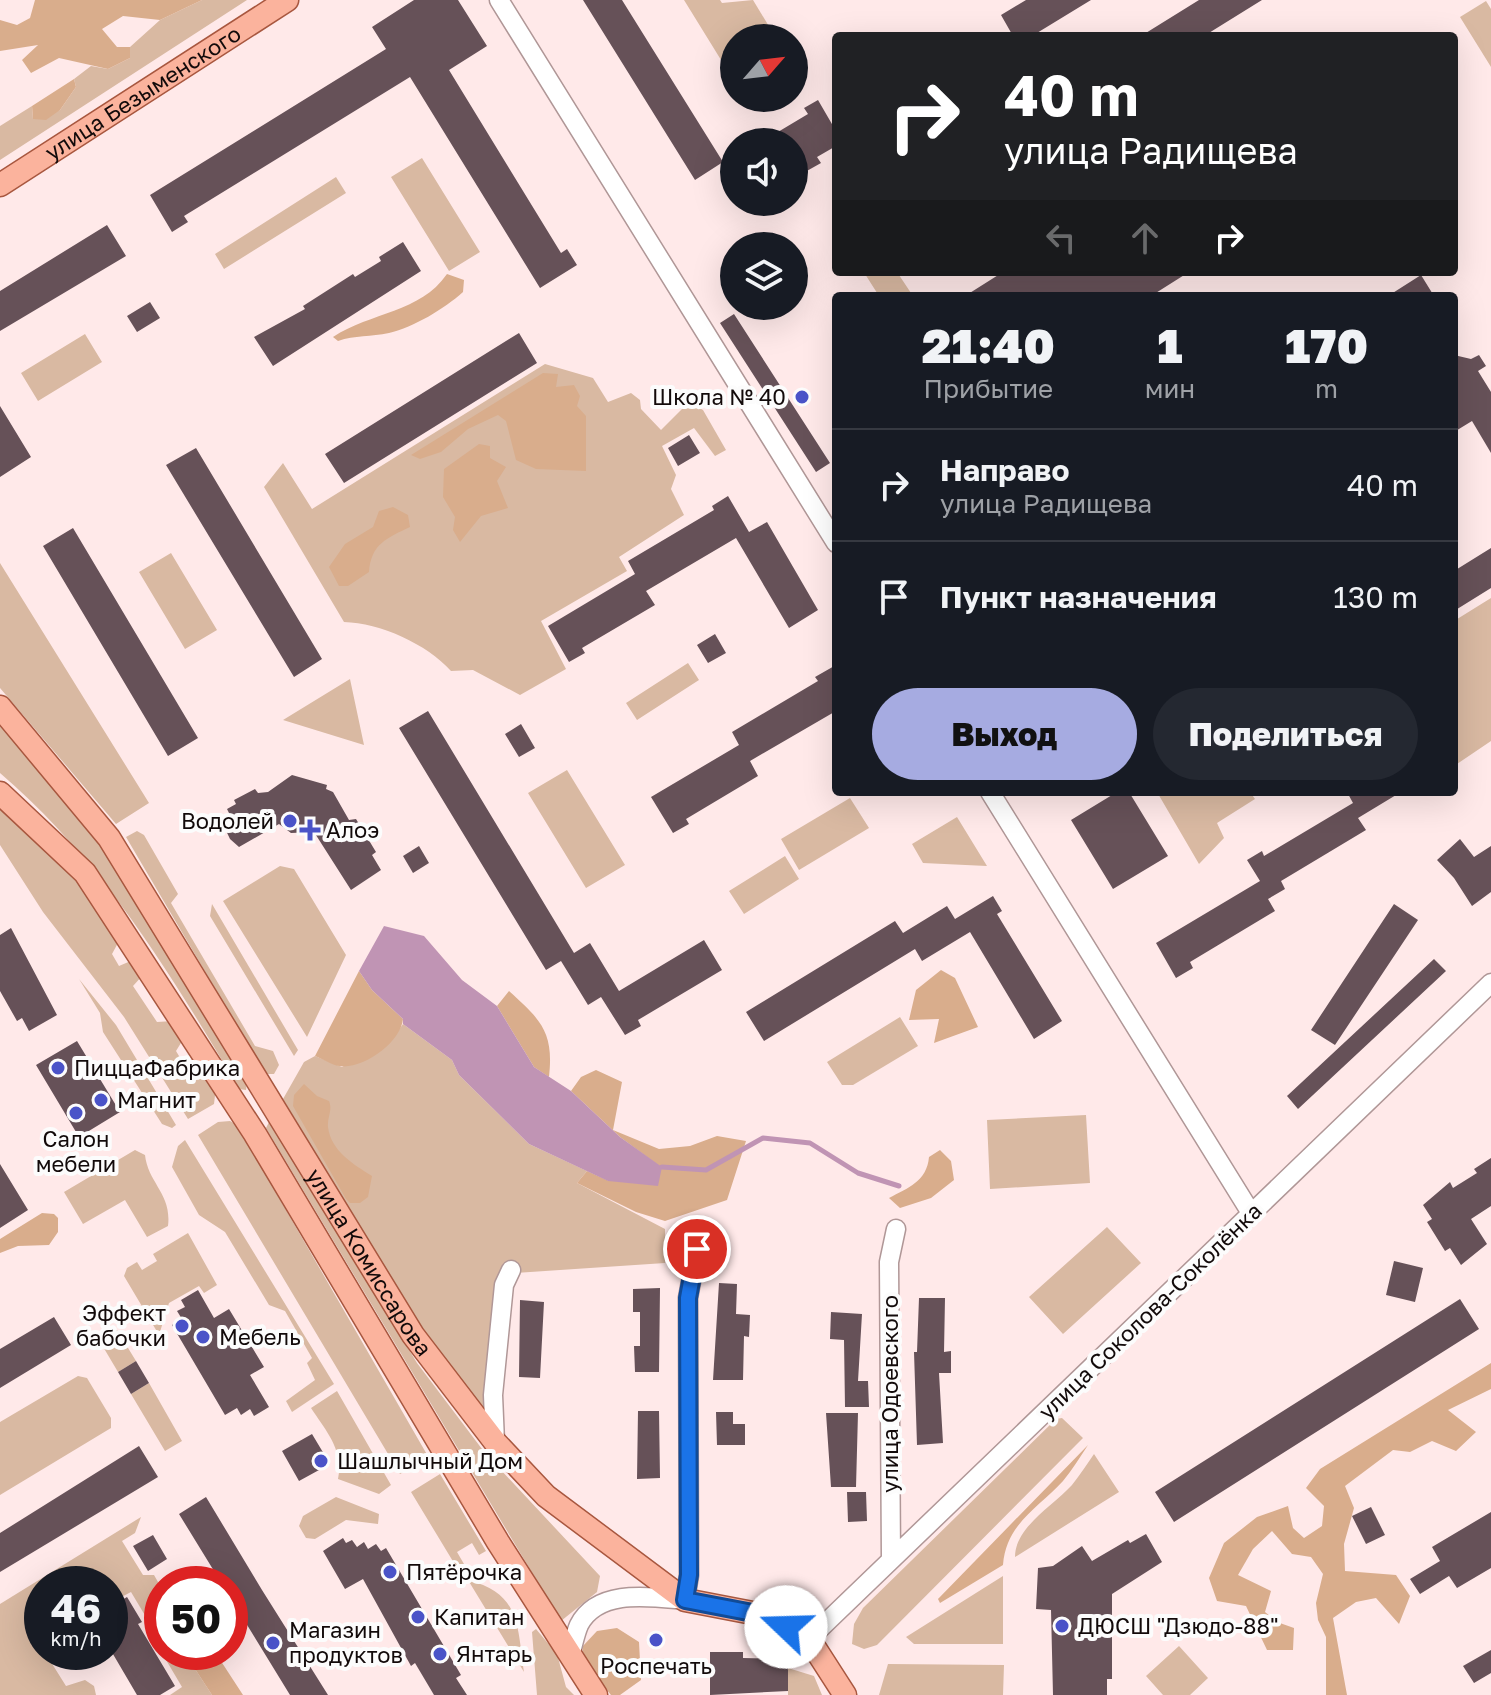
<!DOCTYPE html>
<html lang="ru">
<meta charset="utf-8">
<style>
body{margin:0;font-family:"Golos Text",sans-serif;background:#242831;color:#f1f3f6;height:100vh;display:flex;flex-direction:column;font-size:30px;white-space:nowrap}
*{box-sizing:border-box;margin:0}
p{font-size:26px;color:#9ea1a6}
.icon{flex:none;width:44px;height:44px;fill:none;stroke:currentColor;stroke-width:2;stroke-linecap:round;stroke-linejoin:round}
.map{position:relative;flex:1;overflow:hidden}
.details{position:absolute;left:832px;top:292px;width:626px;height:504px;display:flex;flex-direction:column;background:#171b24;border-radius:8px;box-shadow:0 8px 32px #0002}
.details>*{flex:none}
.banner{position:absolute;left:832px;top:32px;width:626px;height:244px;border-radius:8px;box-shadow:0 8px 32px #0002;background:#202124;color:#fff;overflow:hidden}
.needle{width:52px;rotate:62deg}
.fabs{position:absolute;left:720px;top:24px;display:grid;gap:16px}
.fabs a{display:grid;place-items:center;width:88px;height:88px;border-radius:50%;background:#171b24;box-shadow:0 8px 32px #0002;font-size:40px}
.speed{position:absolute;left:24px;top:1566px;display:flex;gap:16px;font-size:40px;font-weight:700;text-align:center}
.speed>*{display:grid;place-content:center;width:104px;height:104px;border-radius:50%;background:#171b24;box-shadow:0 8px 32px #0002;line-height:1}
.speed small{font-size:20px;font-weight:400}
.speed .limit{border:12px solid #d22;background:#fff;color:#111}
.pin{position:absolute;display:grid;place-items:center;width:68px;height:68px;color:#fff;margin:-34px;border:4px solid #fff;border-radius:50%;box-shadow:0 2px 8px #0007}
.me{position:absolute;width:88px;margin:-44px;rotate:291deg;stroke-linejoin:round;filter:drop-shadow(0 0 6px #0008)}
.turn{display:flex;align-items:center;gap:28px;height:168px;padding:0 40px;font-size:36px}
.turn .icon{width:104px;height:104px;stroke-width:2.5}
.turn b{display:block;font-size:56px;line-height:68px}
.lanes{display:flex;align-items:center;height:76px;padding:0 40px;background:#0003;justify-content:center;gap:40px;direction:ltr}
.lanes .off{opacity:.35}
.eta{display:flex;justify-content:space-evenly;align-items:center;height:136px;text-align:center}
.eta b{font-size:48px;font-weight:800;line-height:56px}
.primary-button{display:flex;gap:16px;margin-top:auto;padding:16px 40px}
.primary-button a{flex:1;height:92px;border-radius:48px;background:#a6abe1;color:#111;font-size:32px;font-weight:800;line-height:92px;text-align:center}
.primary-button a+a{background:#242831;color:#f1f3f6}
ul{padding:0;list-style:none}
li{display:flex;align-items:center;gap:24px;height:112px;padding:0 40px;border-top:2px solid #363941}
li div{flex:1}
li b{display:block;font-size:30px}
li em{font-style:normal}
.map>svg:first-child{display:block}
</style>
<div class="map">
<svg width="1491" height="1695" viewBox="0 0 1491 1695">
<rect width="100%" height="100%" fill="#ffe9e9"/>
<path fill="#d9b9a2" d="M202 0H247L0 160V126L32 106 33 119 60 110 76 87 74 79 91 66 108 69 130 58V47L160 20Z
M684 0H720L722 3 753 0 776 38H734V81Z
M1486 1 1491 9V67L1460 17Z
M422 158 480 252 449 271 391 177Z
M336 177 346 193 224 269 215 254Z
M868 272H897L913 296H879L865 274Z
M85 334 102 362 38 401 21 373Z
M545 364 593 378 608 402 631 393 640 400 641 409 661 430 689 402 703 410 726 450 715 456 694 428 662 446 676 475 671 489 684 515 619 557 627 571 541 621 566 669 520 695 473 670 451 671C427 644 380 623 344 622L264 487 283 463 312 509Z
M171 553 217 630 185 649 139 572Z
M0 563 149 803 116 824 0 688Z
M1491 598V741L1457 764 1454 762V621Z
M688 663 699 680 637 720 626 703Z
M350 679 364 745 283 720Z
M0 723 102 847 247 1082 246 1090 239 1089C171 974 102 860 0 773Z
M567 770 625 865 586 888 528 793Z
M1157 792H1250L1255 799 1217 823 1224 838 1199 864Z
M850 798 869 828 799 870 781 839Z
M0 801 65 864 119 941 112 954 119 966 133 960 143 975 133 986 157 1022 173 1021 184 1038 176 1051 191 1076 207 1072 216 1087 214 1104 188 1119 124 1017 43 912 0 845Z
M957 817 987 866 923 863 912 844Z
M137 831 144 835 178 894 171 903 255 1046 273 1051 279 1065 274 1074H268L260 1065 126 837Z
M785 856 799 879 744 914 729 891Z
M280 866 294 869 346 955 307 1037 223 901Z
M212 904 298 1050 294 1056 210 916Z
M79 979 116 1025 176 1125 172 1128 162 1124 103 1032 100 1013Z
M900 1017 918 1046 853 1085H842L827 1062Z
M403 1024 452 1060 459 1075 529 1144 587 1171 577 1183 665 1229V1263L500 1274 487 1414 448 1372 283 1099 304 1062 315 1056 342 1067 391 1041Z
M1086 1115 1090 1183 990 1189 987 1120Z
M230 1121 237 1125 429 1458 400 1474 198 1135 218 1122Z
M269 1122 273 1123 417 1363 485 1453 600 1576 597 1592 561 1621 266 1128Z
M185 1140 334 1384 292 1412 286 1401 315 1380 307 1363 312 1358 285 1311 269 1305 225 1232 199 1215 172 1167 178 1146Z
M135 1150 145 1155C148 1183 172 1194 168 1226L147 1237 125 1200 83 1224 64 1192Z
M1107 1227 1141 1263 1063 1334 1029 1297Z
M188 1233 217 1285 204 1293 199 1286 169 1303 159 1335 124 1276 127 1268 137 1262 142 1270 157 1261 153 1254Z
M117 1330 136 1361 118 1372 99 1340Z
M78 1376 87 1378 111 1418V1428L0 1495V1422Z
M149 1383 182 1441 165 1451 131 1394Z
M337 1391 391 1485 379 1494 338 1479C344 1450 326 1431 311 1408Z
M1062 1418 1083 1438 877 1645 864 1649 852 1644 854 1624 863 1608 1056 1419Z
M1094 1454 1119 1492 1015 1557C1015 1527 1053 1506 1072 1485 1080 1475 1087 1464 1094 1454Z
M440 1474 486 1551 479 1555 472 1543 457 1552 464 1564 457 1568 411 1492Z
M336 1497 379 1514 378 1524 346 1520 315 1539 306 1538 299 1526 303 1516Z
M141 1517 135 1533 122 1541 143 1575H154L162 1589 155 1598 162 1611V1652H184L212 1695H170L182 1687 146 1626 149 1622 131 1592 110 1603V1584H42V1641L39 1643 66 1686 85 1680 94 1686 96 1695H0V1604Z
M1003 1576V1644H914L906 1637Z
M468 1580C521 1594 517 1625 524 1672Z
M536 1629 557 1654 566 1687 574 1695H537L532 1632Z
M1179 1646 1208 1678 1190 1695H1163L1146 1676Z
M888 1664 1004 1665 1003 1695H879Z
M788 1668 814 1676 822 1695H788Z"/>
<path fill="#d9ad8c" d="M35 0H202L160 20 123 16 102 29 117 47H130V58L108 69 59 58 31 73 22 60 38 45 0 51V20L17 25 30 18Z
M74 79 76 87 60 110 46 120 33 119 32 106Z
M447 274 464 280 463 292C444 309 414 327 389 333 371 337 355 335 338 341L333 337C371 312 420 313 447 274Z
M543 373 558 374 556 387 574 385 580 396 577 406 586 416V471L536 469 516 460 506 421 498 415 468 429 441 452 420 459 411 455Z
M479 444 490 446V458L506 467 497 481 508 508 481 516 460 542 453 530 455 517 443 497 444 469Z
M393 507 408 515 410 527C387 538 371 544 369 572L348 586H339L329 567 345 544 373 527 379 511Z
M941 970 955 978 978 1027 934 1043 939 1019 909 1020 916 990Z
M359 971 372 990 403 1019C401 1042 363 1070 339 1066 332 1065 323 1059 315 1056Z
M509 991C541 1020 554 1032 549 1077L534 1067 497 1006Z
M596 1070 622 1082 613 1130 659 1149 690 1146 717 1136 746 1141 727 1200 665 1221 636 1212 577 1183 587 1171 609 1181 662 1168 620 1137 571 1091 581 1077Z
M304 1084 317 1096 329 1101C333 1111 327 1117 328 1127 331 1151 353 1164 372 1176L368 1197 360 1203H350L346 1199 293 1106 294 1095Z
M940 1150 951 1161 954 1180 931 1198 900 1208 889 1198C908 1188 927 1181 929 1157Z
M42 1213 54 1214 58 1218V1232L49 1245 18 1246 0 1253V1239Z
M1491 1363V1389L1448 1410 1476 1432 1456 1451 1432 1441 1410 1452 1393 1450 1345 1486 1354 1508 1344 1544 1345 1571 1396 1575 1410 1596 1399 1624 1376 1598 1356 1602 1333 1618 1347 1695H1326V1637L1318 1620 1316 1603 1323 1574 1311 1557 1292 1554 1272 1531 1253 1549 1238 1575 1271 1591 1265 1612 1277 1622 1294 1628 1293 1650H1267L1246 1606 1217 1601 1209 1578 1224 1543 1257 1517 1288 1506 1293 1528 1304 1538 1322 1526 1324 1506 1306 1488 1320 1469Z
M1088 1445C1080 1457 1072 1470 1063 1481 1038 1508 1006 1524 1003 1565L940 1603 938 1599Z
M617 1628 639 1642 641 1680 620 1695H611L586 1665 582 1647 597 1631Z
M184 1652H215L243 1695H212Z"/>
<path fill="#c094b4" d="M384 926 424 936 462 980 497 1006 534 1067 571 1091 620 1137 662 1167 658 1186 608 1181 529 1144 459 1075 452 1060 403 1024V1019L372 990 359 971Z"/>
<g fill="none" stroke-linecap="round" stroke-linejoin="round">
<path stroke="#c094b4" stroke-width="5" d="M662 1167 706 1170 763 1138 810 1143 858 1173 899 1186"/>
</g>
<path fill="#665158" d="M414 0H458L487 46 449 70 561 253 567 249 577 265 540 288 410 77 184 216 188 222 172 232 150 195 386 49 372 27Z
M583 0H622L723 162 695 180Z
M1026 0H1091L1032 36H1013L1001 15Z
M1199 0H1262L1204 36H1141Z
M818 100 836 131V146L817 157 821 163 805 172 794 152V142H761L808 114 804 108Z
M107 225 126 256 0 331V291Z
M403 242 421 271 273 366 254 337 305 309 303 306 353 274 355 277 381 261 379 257Z
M1003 272H1189L1151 296H965Z
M1421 275 1434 296H1388Z
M150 302 160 318 137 332 127 316Z
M734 314 830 463 816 472 720 323Z
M519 333 537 363 344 483 325 454Z
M1454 355 1471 359 1479 355 1486 366 1478 371 1491 392V453L1472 421 1454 432Z
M0 406 31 457 0 477Z
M689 435 700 453 678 466 668 448Z
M196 448 322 659 294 677 166 465Z
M728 496 749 532 767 522 818 610 789 628 736 538 646 591 655 605 582 648 585 653 569 662 548 626 635 574 628 561 714 510 712 506Z
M73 528 198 738 168 756 43 546Z
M1491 548V588L1454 611V571Z
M715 634 726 653 708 663 697 645Z
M836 665V711L750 761 758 776 686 819 689 824 673 833 651 797 739 745 732 732 818 681 815 677Z
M428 711 574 953 590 943 619 991 704 940 722 970 638 1020 641 1026 625 1035 601 997 588 1005 561 961 546 970 399 728Z
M521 724 535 748 519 757 505 734Z
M292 775 327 785 326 789 333 792 349 820 356 819 376 852 372 855 381 870 351 890 314 832 291 833 279 824 239 847 230 839 220 818 229 813 227 809 236 804 234 800 255 789 258 793 268 792Z
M1117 792H1129L1168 856 1113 889 1071 820Z
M1347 792H1401L1358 818 1366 830 1281 881 1285 889 1268 899 1275 911 1190 962 1193 968 1176 978 1156 943 1260 881 1247 860 1262 851 1264 856 1353 803Z
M1460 839 1474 857 1491 846V892L1472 906 1454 878 1437 860Z
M419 846 429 863 413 873 403 856Z
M993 896 1002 911 997 914 1062 1021 1034 1039 970 932 922 961 915 949 764 1041 746 1012 895 921 903 933 947 906 955 919Z
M1394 904 1418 920 1335 1045 1311 1030Z
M11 928 57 1015 29 1031 22 1018 17 1021 0 991V935Z
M1434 959 1446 971 1298 1109 1287 1096Z
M77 1041 120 1112 79 1137 36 1065Z
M1491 1158V1206L1471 1219 1487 1244 1461 1265 1450 1248 1445 1251 1427 1222 1432 1219 1423 1205 1450 1182 1453 1188 1477 1173 1474 1169Z
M0 1164 28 1210 0 1228Z
M1394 1261 1423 1268 1415 1302 1386 1295Z
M719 1283 737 1284 736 1314 750 1315 749 1337 744 1336 743 1380H713Z
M660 1288 659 1372H635L634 1346H640V1312H633V1289Z
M198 1290 214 1318 229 1309 264 1367 250 1375 269 1407 254 1416 250 1409 241 1415 237 1408 225 1415 172 1325 182 1319 177 1311 185 1307 181 1300Z
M919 1298H945L944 1352 951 1351V1373H939L943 1443 917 1445 914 1352H917Z
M1460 1299 1479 1329 1174 1522 1155 1492Z
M520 1300 544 1302 540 1378 519 1377Z
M831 1312 862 1314 858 1381H868L869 1407H845L844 1340 830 1339Z
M54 1317 71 1345 0 1388V1349Z
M136 1361 149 1383 131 1394 118 1372Z
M638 1411H659L660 1478 637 1479Z
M716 1412H733V1424H745V1445H717Z
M826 1413H858L856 1487H831Z
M312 1434 330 1464 299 1481 282 1451Z
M139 1446 158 1477 0 1572V1533Z
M847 1492H866L867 1521 848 1522Z
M206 1497 262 1590 328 1695H290L230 1597V1584H222L179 1514Z
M1371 1507 1385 1535 1366 1544 1352 1516Z
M1491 1512V1568L1457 1588 1449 1576 1420 1594 1410 1579 1440 1561 1432 1547Z
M1146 1534 1162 1562 1112 1594V1679H1107V1695H1053L1051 1610 1036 1609 1038 1568 1053 1566 1082 1546 1092 1561 1128 1540 1130 1543Z
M153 1535 167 1559 148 1571 133 1546Z
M343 1538 346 1543 352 1540 357 1547 364 1542 368 1549 376 1544 381 1551 386 1548 461 1675 456 1678 467 1695H434L415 1663 411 1666 363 1579 345 1589 323 1551Z
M127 1597 142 1622 138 1624 175 1686 160 1695H137L110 1649V1617L116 1613 112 1606Z
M1491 1650V1673L1474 1683 1463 1666Z
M710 1652H743V1658L779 1659 788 1668V1691L710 1695Z"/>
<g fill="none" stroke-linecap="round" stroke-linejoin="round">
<g stroke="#b09797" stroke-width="21">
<path id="minor" d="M499 0 836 543
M990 792 1251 1213
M495 1442 493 1395 504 1285 511 1270
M891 1560 889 1262 896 1229
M809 1639 1491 983
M570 1655C573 1646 575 1634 579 1625 598 1588 651 1597 685 1600L689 1575 688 1298 697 1249"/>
</g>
<g stroke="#a8573f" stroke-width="25">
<g id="major">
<path id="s1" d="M0 185 287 0"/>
<path id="s2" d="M0 707 109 838 413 1335 495 1442 546 1496 685 1600 763 1615 809 1639 845 1695"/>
<path d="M0 793 85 873 255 1134 498 1542 596 1695"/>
</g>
</g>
<use href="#minor" stroke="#fff" stroke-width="18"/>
<use href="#major" stroke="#fbb39d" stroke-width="22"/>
</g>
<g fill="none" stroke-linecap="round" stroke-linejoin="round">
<g stroke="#114b97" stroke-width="20">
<path id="route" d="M697 1249 688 1298 689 1575 685 1600 763 1615 786 1627"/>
</g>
<use href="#route" stroke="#1a73e8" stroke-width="14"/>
</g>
<g fill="#4a53c8" stroke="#fcfcfc" stroke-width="3">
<circle cx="802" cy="397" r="8"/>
<circle cx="290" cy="821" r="8"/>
<path d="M306 818h8v8h8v8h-8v8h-8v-8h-8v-8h8z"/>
<circle cx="58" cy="1068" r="8"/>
<circle cx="101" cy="1100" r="8"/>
<circle cx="76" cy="1113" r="8"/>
<circle cx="182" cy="1326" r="8"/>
<circle cx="203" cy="1337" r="8"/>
<circle cx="321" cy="1461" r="8"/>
<circle cx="390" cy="1572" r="8"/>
<circle cx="418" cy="1617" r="8"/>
<circle cx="1062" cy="1626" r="8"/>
<circle cx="656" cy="1640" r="8"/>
<circle cx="273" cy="1643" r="8"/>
<circle cx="440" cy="1654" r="8"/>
</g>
<g text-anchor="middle" stroke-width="8" stroke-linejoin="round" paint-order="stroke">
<g font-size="22" fill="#120a0a" stroke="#fcfcfc">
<text dy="8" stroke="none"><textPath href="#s1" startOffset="170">улица Безыменского</textPath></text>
<text dy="8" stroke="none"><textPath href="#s2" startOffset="668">улица Комиссарова</textPath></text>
<text transform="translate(1150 1311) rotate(-44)" y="8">улица Соколова-Соколёнка</text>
<text transform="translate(890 1394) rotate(-90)" y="8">улица Одоевского</text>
</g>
<g font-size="22" fill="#120a0a" stroke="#fcfcfc" text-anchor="start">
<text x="786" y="405" text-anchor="end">Школа № 40</text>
<text x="274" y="829" text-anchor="end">Водолей</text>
<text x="326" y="838">Алоэ</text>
<text x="74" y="1076">ПиццаФабрика</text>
<text x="117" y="1108">Магнит</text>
<text x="76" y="1147" text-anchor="middle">Салон<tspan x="76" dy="25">мебели</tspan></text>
<text x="166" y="1321" text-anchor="end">Эффект<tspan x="166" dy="25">бабочки</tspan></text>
<text x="219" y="1345">Мебель</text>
<text x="337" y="1469">Шашлычный Дом</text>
<text x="406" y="1580">Пятёрочка</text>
<text x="434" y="1625">Капитан</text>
<text x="1078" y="1634">ДЮСШ "Дзюдо-88"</text>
<text x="289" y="1638">Магазин<tspan x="289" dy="25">продуктов</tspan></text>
<text x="456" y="1662">Янтарь</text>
<text x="656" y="1674" text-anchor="middle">Роспечать</text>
</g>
</g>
</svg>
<div class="fabs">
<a><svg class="needle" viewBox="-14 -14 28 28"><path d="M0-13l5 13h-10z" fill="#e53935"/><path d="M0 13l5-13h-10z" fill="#9ea1a6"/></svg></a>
<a><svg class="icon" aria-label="sound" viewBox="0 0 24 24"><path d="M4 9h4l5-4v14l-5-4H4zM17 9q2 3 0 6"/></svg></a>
<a><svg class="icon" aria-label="layers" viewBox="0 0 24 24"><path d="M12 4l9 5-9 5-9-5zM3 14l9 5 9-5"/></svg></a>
</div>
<div class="speed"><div>46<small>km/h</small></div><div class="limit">50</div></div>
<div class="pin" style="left:697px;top:1249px;background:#d93025"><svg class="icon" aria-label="arrive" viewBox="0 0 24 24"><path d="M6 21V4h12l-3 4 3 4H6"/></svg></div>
<svg class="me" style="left:786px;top:1627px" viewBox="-20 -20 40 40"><circle r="19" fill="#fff"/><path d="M0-13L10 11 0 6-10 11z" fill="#1a73e8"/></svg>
<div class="banner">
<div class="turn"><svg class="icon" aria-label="right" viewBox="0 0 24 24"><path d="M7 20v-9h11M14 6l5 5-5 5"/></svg><div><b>40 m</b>улица Радищева</div></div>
<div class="lanes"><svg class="icon off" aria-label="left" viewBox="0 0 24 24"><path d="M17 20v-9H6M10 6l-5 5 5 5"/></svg><svg class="icon off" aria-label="ahead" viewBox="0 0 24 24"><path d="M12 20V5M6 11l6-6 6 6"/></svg><svg class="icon" aria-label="right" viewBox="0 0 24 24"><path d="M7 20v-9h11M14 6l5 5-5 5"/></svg></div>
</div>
<section class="details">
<div class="eta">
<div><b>21:40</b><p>Прибытие</p></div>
<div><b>1</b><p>мин</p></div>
<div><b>170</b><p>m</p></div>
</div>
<ul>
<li><svg class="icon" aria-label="right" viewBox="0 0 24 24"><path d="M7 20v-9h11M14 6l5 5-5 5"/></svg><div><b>Направо</b><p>улица Радищева</p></div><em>40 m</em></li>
<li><svg class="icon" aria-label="arrive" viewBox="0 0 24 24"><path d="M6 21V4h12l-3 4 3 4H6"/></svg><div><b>Пункт назначения</b></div><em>130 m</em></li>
</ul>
<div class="primary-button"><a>Выход</a><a>Поделиться</a></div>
</section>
</div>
